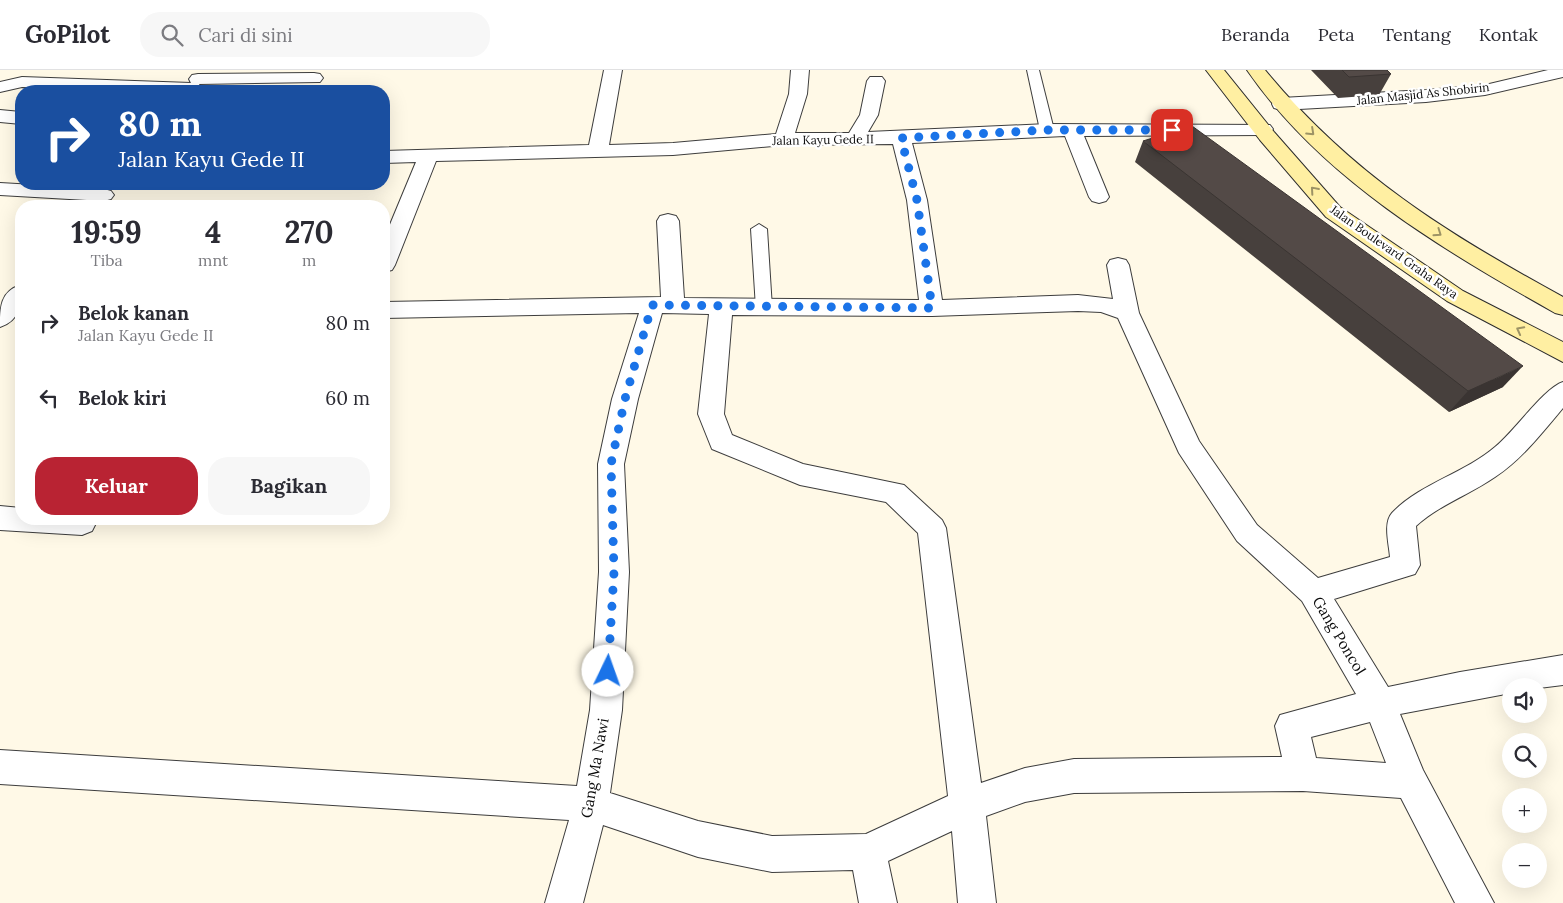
<!DOCTYPE html>
<html lang="id">
<meta charset="utf-8">
<style>
body{margin:0;font-family:Lora,serif;background:#f7f7f7;color:#2b2b33;height:100vh;display:flex;flex-direction:column;font-size:19px;white-space:nowrap}
*{box-sizing:border-box;margin:0}
p{font-size:16px;color:#7c7c81}
.icon{flex:none;width:28px;height:28px;fill:none;stroke:currentColor;stroke-width:2;stroke-linecap:round;stroke-linejoin:round}
.map{position:relative;flex:1;overflow:hidden}
.sheet{position:absolute;left:15px;top:130px;width:375px;height:325px;display:flex;flex-direction:column;background:#fff;border-radius:20px;box-shadow:0 5px 20px #0002}
.sheet>*{flex:none}
.guide{position:absolute;left:15px;top:15px;width:375px;height:105px;border-radius:20px;box-shadow:0 5px 20px #0002;background:#1a4fa0;color:#fff;overflow:hidden}
.buttons{position:absolute;left:1502px;top:608px;display:grid;gap:10px}
.buttons a{display:grid;place-items:center;width:45px;height:45px;border-radius:50%;background:#fff;box-shadow:0 5px 20px #0002;font-size:25px}
.pin{position:absolute;display:grid;place-items:center;width:42px;height:42px;color:#fff;margin:-21px;border-radius:10px;box-shadow:0 2px 8px #0006}
.me{position:absolute;width:55px;margin:-28px;rotate:3deg;stroke-linejoin:round;filter:drop-shadow(0 0 4px #0008)}
.turn{display:flex;align-items:center;gap:18px;height:105px;padding:0 20px;font-size:22px}
.turn .icon{width:65px;height:65px;stroke-width:2.5}
.turn b{display:block;font-size:35px;line-height:42px}
.eta{display:flex;justify-content:space-evenly;align-items:center;height:85px;text-align:center}
.eta b{font-size:30px;font-weight:700;line-height:35px}
.button{display:flex;gap:10px;margin-top:auto;padding:10px 20px}
.button a{flex:1;height:58px;border-radius:20px;background:#b92333;color:#fff;font-size:20px;font-weight:700;line-height:58px;text-align:center}
.button a+a{background:#f7f7f7;color:#2b2b33}
ul{padding:0;list-style:none}
li{display:flex;align-items:center;gap:15px;height:75px;padding:0 20px}
li div{flex:1}
li b{display:block;font-size:19px}
li em{font-style:normal}
header{display:flex;align-items:center;gap:30px;box-sizing:border-box;height:70px;padding:0 25px;background:#fff;border-bottom:1px solid #e1e1e2}
header strong{font-size:24px}
nav{display:flex;gap:28px;margin-inline-start:auto;font-size:18px}
.search{width:350px;height:45px;background:#f7f7f7;display:flex;align-items:center;gap:12px;box-sizing:border-box;padding:0 18px;border-radius:20px;color:#7c7c81;font-size:19px}
.map>svg:first-child{display:block}
</style>
<header>
<strong>GoPilot</strong>
<div class="search"><svg class="icon" aria-label="search" viewBox="0 0 24 24"><circle cx="10" cy="10" r="6"/><path d="M15 15l6 6"/></svg>Cari di sini</div>
<nav><a>Beranda</a><a>Peta</a><a>Tentang</a><a>Kontak</a></nav>
</header>
<div class="map">
<svg width="1563" height="833" viewBox="0 0 1563 833">
<rect width="100%" height="100%" fill="#fff9e7"/>
<g fill="none" stroke-linecap="round" stroke-linejoin="round">
<g stroke="#3d3d3d" stroke-width="2">
<path id="lane" d="M1027 0H1039L1054 60 1052 63H1042L1040 60Z
M759 154 767 159 772 238 770 242H758L756 238 751 159Z"/>
</g>
<g stroke="#3d3d3d" stroke-width="2">
<path id="street" d="M604 0H622L609 75 673 73 776 64 789 24 791 0H809L807 24 795 63H849L860 45 867 11 870 7H882L885 11 878 45 868 62 1047 54 1270 55 1273 59 1270 63 1263 65 1084 66 1109 127 1106 131 1099 133 1092 131 1089 127 1065 66 912 73 927 130 942 230 1078 225 1113 229 1107 195 1110 190 1118 188 1126 190 1129 195 1139 243 1199 371 1257 455 1318 508 1390 487C1389 474 1383 453 1392 443 1419 414 1465 403 1495 377 1514 362 1544 318 1563 312V338C1542 363 1522 389 1495 407 1469 425 1439 435 1416 456L1420 495 1415 504 1334 529 1388 617 1460 602 1563 585V615L1539 618V616H1511V623L1400 644 1423 700 1494 833H1455L1401 728 1303 721 1074 723 1025 732 986 746 996 833H958L952 761 888 791 897 833H859L853 800 772 802 698 787 603 755 583 833H545L569 750 0 714V680L577 716 590 640 599 502 598 394 612 329 639 243 384 248V232L661 227 657 151 660 146 668 144 676 146 679 151 684 228 919 230 907 130 893 74 784 75 673 85 436 91 395 195 392 200 384 202V169L416 92 384 93V81L589 75ZM1078 241 1101 242 1118 248 1179 383 1237 471 1302 531 1356 624 1280 645 1275 656 1282 687 1074 689 1025 698 981 713 946 458 942 450 904 415 803 394 732 365 724 344 732 245 932 246ZM662 243 709 244 698 344 712 379 800 415 886 432 918 463 948 726 866 764 772 766 698 751 610 723 622 640 629 502 624 394 638 329ZM1370 652 1386 693 1316 688 1311 667Z
M1548 0H1563V7L1485 25 1426 32 1281 40 1274 38 1272 34 1274 30 1281 28 1426 20 1485 15Z
M314 3 320 4 323 8 320 12 199 14 201 18 199 21 22 17 0 22V12L22 7 191 13 189 9 192 5 198 4Z
M0 40 21 42V54L0 52Z
M0 113 104 119 111 121 114 125 111 129 104 131 0 125Z
M21 215C22 233 20 251 0 257 0 238 0 221 21 215Z
M0 436 21 438V449H94L96 453 92 461 82 465 0 460Z"/>
</g>
<g stroke="#2c2c2c" stroke-width="2">
<path id="secondary" d="M1206 0H1224L1274 62 1340 137 1463 221 1563 272V292L1447 231 1326 147 1260 70Z
M1247 0H1265C1351 104 1446 163 1563 227V245L1555 243C1442 179 1322 109 1247 0Z"/>
</g>
<use href="#lane" fill="#fff" fill-rule="evenodd"/>
<use href="#street" fill="#fff" fill-rule="evenodd"/>
<use href="#secondary" fill="#ffefa2" fill-rule="evenodd"/>
</g>
<path fill="#47403d" d="M1311 0H1387L1391 4 1379 25 1338 28Z
M1143 71 1503 317 1449 342 1135 92Z"/>
<path fill="#3a3432" d="M1523 296 1503 317 1449 342 1468 321Z"/>
<path fill="#534a47" stroke="#3a3432" d="M1342 0H1387L1391 4 1349 7Z
M1192 56 1523 296 1468 321 1143 71Z"/>
<defs><path id="oneway-chevron" d="M-2-3.5L2.5 0L-2 3.5" fill="none" stroke-width="1.6" stroke-linecap="round" stroke-linejoin="round" transform="scale(1.25)"/></defs>
<g stroke="#9d9365">
<use href="#oneway-chevron" transform="translate(1311 62) rotate(43)"/>
<use href="#oneway-chevron" transform="translate(1314 120) rotate(-131)"/>
<use href="#oneway-chevron" transform="translate(1438 163) rotate(35)"/>
<use href="#oneway-chevron" transform="translate(1520 260) rotate(-152)"/>
</g>
<g fill="none" stroke-linecap="round" stroke-linejoin="round">
<path stroke="#1a73e8" stroke-width="9" stroke-dasharray="0 16.2" d="M608 601 614 502 611 394 625 329 652 235 932 238 917 130 901 68 1047 60H1172"/>
</g>
<g text-anchor="middle" stroke-width="5" stroke-linejoin="round" paint-order="stroke">
<g font-size="12" fill="#0a0a0a" stroke="#fff">
<text transform="translate(1423 24) rotate(-6)" y="4">Jalan Masjid As Shobirin</text>
<text transform="translate(823 70) rotate(-1)" y="4">Jalan Kayu Gede II</text>
<text transform="translate(1394 182) rotate(35)" y="4">Jalan Boulevard Graha Raya</text>
</g>
<g font-size="15" fill="#0a0a0a" stroke="#fff">
<text transform="translate(1339 566) rotate(59)" y="5">Gang Poncol</text>
<text transform="translate(595 698) rotate(-80)" y="5">Gang Ma Nawi</text>
</g>
</g>
</svg>
<div class="buttons">
<a><svg class="icon" aria-label="sound" viewBox="0 0 24 24"><path d="M4 9h4l5-4v14l-5-4H4zM17 9q2 3 0 6"/></svg></a>
<a><svg class="icon" aria-label="search" viewBox="0 0 24 24"><circle cx="10" cy="10" r="6"/><path d="M15 15l6 6"/></svg></a>
<a>+</a>
<a>−</a>
</div>
<div class="pin" style="left:1172px;top:60px;background:#d93025"><svg class="icon" aria-label="arrive" viewBox="0 0 24 24"><path d="M6 21V4h12l-3 4 3 4H6"/></svg></div>
<svg class="me" style="left:608px;top:601px" viewBox="-20 -20 40 40"><circle r="19" fill="#fff"/><path d="M0-13L10 11 0 6-10 11z" fill="#1a73e8"/></svg>
<div class="guide">
<div class="turn"><svg class="icon" aria-label="right" viewBox="0 0 24 24"><path d="M7 20v-9h11M14 6l5 5-5 5"/></svg><div><b>80 m</b>Jalan Kayu Gede II</div></div>
</div>
<section class="sheet">
<div class="eta">
<div><b>19:59</b><p>Tiba</p></div>
<div><b>4</b><p>mnt</p></div>
<div><b>270</b><p>m</p></div>
</div>
<ul>
<li><svg class="icon" aria-label="right" viewBox="0 0 24 24"><path d="M7 20v-9h11M14 6l5 5-5 5"/></svg><div><b>Belok kanan</b><p>Jalan Kayu Gede II</p></div><em>80 m</em></li>
<li><svg class="icon" aria-label="left" viewBox="0 0 24 24"><path d="M17 20v-9H6M10 6l-5 5 5 5"/></svg><div><b>Belok kiri</b></div><em>60 m</em></li>
</ul>
<div class="button"><a>Keluar</a><a>Bagikan</a></div>
</section>
</div>
